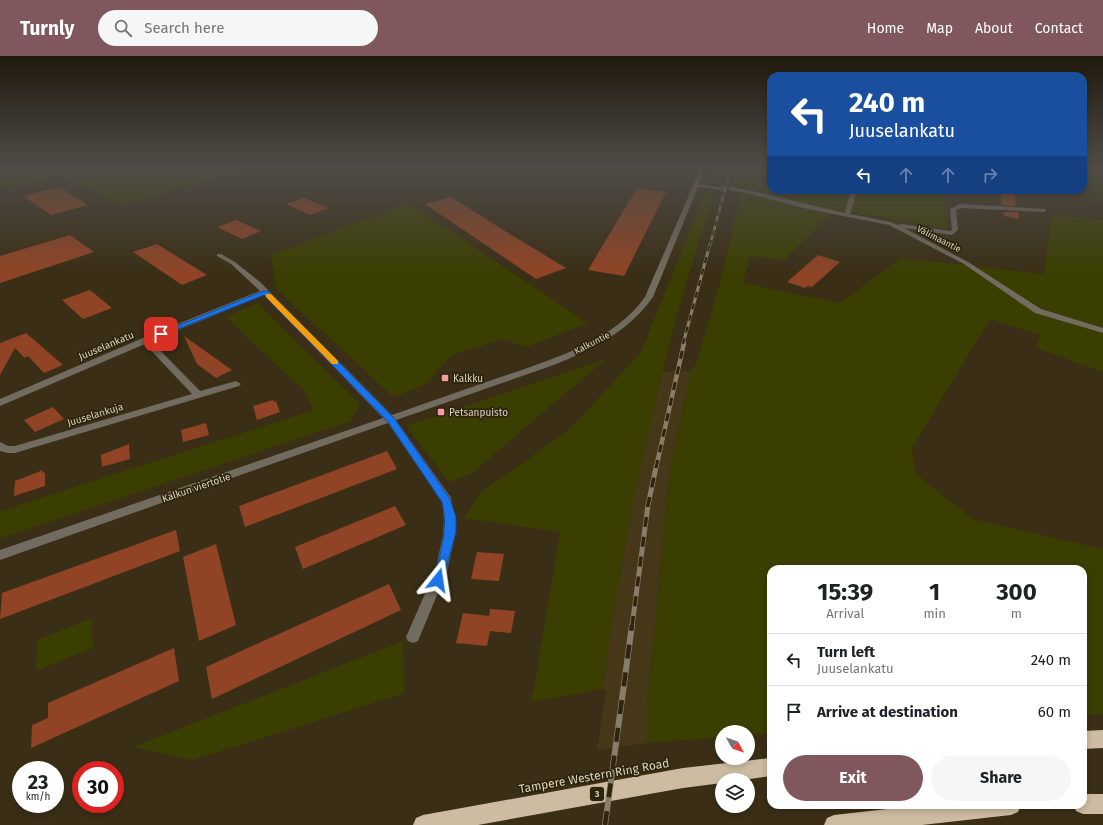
<!DOCTYPE html>
<meta charset="utf-8">
<style>
body{margin:0;font-family:"Fira Sans",sans-serif;background:#f6f6f6;color:#202124;height:100vh;display:flex;flex-direction:column;font-size:15px;white-space:nowrap}
*{box-sizing:border-box;margin:0}
p{font-size:13px;color:#757577}
.icon{flex:none;width:22px;height:22px;fill:none;stroke:currentColor;stroke-width:2;stroke-linecap:round;stroke-linejoin:round}
.map{position:relative;flex:1;overflow:hidden}
.side{position:absolute;left:767px;top:509px;width:320px;height:244px;display:flex;flex-direction:column;background:#fff;border-radius:12px;box-shadow:0 2px 6px #0003}
.side>*{flex:none}
.hud{position:absolute;left:767px;top:16px;width:320px;height:122px;border-radius:12px;box-shadow:0 2px 6px #0003;background:#1a4fa0;color:#fff;overflow:hidden}
.needle{width:26px;rotate:130deg}
.controls{position:absolute;left:715px;top:669px;display:grid;gap:8px}
.controls a{display:grid;place-items:center;width:40px;height:40px;border-radius:50%;background:#fff;box-shadow:0 2px 6px #0003;font-size:20px}
.speed{position:absolute;left:12px;top:705px;display:flex;gap:8px;font-size:20px;font-weight:700;text-align:center}
.speed>*{display:grid;place-content:center;width:52px;height:52px;border-radius:50%;background:#fff;box-shadow:0 2px 6px #0003;line-height:1}
.speed small{font-size:10px;font-weight:400}
.speed .limit{border:6px solid #d22;background:#fff;color:#111}
.pin{position:absolute;display:grid;place-items:center;width:34px;height:34px;color:#fff;margin:-17px;border-radius:8px;box-shadow:0 2px 6px #0006}
.me{position:absolute;width:44px;margin:-22px;rotate:15deg;stroke-linejoin:round;filter:drop-shadow(0 0 3px #0008)}
.turn{display:flex;align-items:center;gap:14px;height:84px;padding:0 16px;font-size:18px}
.turn .icon{width:52px;height:52px;stroke-width:2.5}
.turn b{display:block;font-size:28px;line-height:34px}
.lanes{display:flex;align-items:center;height:38px;padding:0 16px;background:#0003;justify-content:center;gap:20px;direction:ltr}
.lanes .off{opacity:.35}
.eta{display:flex;justify-content:space-evenly;align-items:center;height:68px;text-align:center}
.eta b{font-size:24px;font-weight:700;line-height:28px}
.cta{display:flex;gap:8px;margin-top:auto;padding:8px 16px}
.cta a{flex:1;height:46px;border-radius:24px;background:#7f575c;color:#fff;font-size:16px;font-weight:700;line-height:46px;text-align:center}
.cta a+a{background:#f6f6f6;color:#202124}
ul{padding:0;list-style:none}
li{display:flex;align-items:center;gap:12px;height:52px;padding:0 16px;border-top:1px solid #e0e0e0}
li div{flex:1}
li b{display:block;font-size:15px}
li em{font-style:normal}
header{display:flex;align-items:center;gap:24px;box-sizing:border-box;height:56px;padding:0 20px;background:#7f575c;color:#fff}
header strong{font-size:19px}
nav{display:flex;gap:22px;margin-inline-start:auto;font-size:14px}
.search{width:280px;height:36px;background:#f6f6f6;display:flex;align-items:center;gap:10px;box-sizing:border-box;padding:0 14px;border-radius:22px;color:#757577;font-size:15px}
.map>svg:first-child{display:block}
</style>
<header>
<strong>Turnly</strong>
<div class="search"><svg class="icon" aria-label="search" viewBox="0 0 24 24"><circle cx="10" cy="10" r="6"/><path d="M15 15l6 6"/></svg>Search here</div>
<nav><a>Home</a><a>Map</a><a>About</a><a>Contact</a></nav>
</header>
<div class="map">
<svg width="1103" height="769" viewBox="0 0 1103 769">
<rect width="100%" height="100%" fill="#3a2e16"/>
<path fill="#463718" d="M691 315 670 413 648 640 647 687 597 694 606 634 602 633 612 563 637 317Z"/>
<path fill="#3b3e01" d="M0 111H257L121 149 60 119 0 133Z
M713 111H724L719 129H708Z
M738 111 771 114V134H919L945 138 948 173 802 148 757 134 733 131Z
M1083 111H1103V149L1091 136 1096 135 1098 132 1095 129 1083 127Z
M706 134 715 135C699 185 683 235 670 286 641 400 618 516 602 633L532 646 560 476 464 462 479 438 571 372 641 296Z
M741 136 765 141 798 152 831 158 784 204 750 200 743 227 840 247 901 202 1044 218 1052 158 1103 164V316L1036 292 1040 279 990 263 912 392 915 417 973 463 1103 493V658L1083 659V513H771V677L748 679V676H722V681L647 687 648 640 670 413 691 315 696 308 720 227Z
M408 147 588 267 526 291 502 283 452 299 426 328 393 341 276 232 271 199Z
M257 247 360 348 351 365 0 482V455L314 354 305 336 226 261Z
M606 303 472 417 449 426 406 370Z
M92 562 93 592 36 615 37 584Z
M403 585 405 637 193 704 133 691Z"/>
<path fill="#904425" d="M59 131 88 149 51 159 23 140Z
M637 132 666 136 624 220 588 214Z
M1000 134H1013L1016 150 1002 149Z
M451 141 510 178 566 212 536 223 425 148Z
M304 142 328 152 310 159 286 148Z
M1003 156H1018L1019 163 1004 160Z
M236 164 261 175 242 183 217 171Z
M70 179 94 196 0 227V200Z
M157 188 207 219 182 229 133 196Z
M818 199 840 206 812 231 808 230 805 232 787 226Z
M90 234 112 252 83 263 62 244Z
M26 277 63 309 44 317 28 300 25 302 15 292 0 319V287Z
M184 280 232 314 216 322 197 308Z
M273 344 274 346 276 345 280 356 257 364 253 350Z
M53 351 64 363 35 376 24 364Z
M206 367 209 379 183 386 181 374Z
M129 388 130 403 102 411 101 399Z
M387 395 397 413 245 471 239 450Z
M43 414 42 417 45 416V430L14 440 15 425Z
M395 450 406 469 303 513 295 491Z
M176 474 180 495 0 563 2 537Z
M216 488 236 569 199 585 183 501Z
M477 496 504 498 499 525 471 523Z
M389 528 401 554 212 643 206 611Z
M490 553 515 555 511 577 490 575 487 590 456 587 463 557 489 560Z
M174 592 179 625 31 692 32 669 48 662V647Z"/>
<g fill="none" stroke-linecap="round" stroke-linejoin="round">
<path stroke="#524730" stroke-width="6" stroke-dasharray="6 3" stroke-linecap="butt" d="M721 132 731 133"/>
<path fill="#726b60" fill-rule="evenodd" d="M701 111H706L699 128 724 132 721 134 698 131 653 241C618 291 554 309 499 328 465 340 431 352 396 364L451 442 455 462V480L447 515 418 585 413 587 408 585 406 581 435 515 443 480 444 462 442 446 388 367 0 504V494L383 362 264 239 151 285 200 335 236 325 241 328 239 330 15 397H8L0 395V386L8 390H15L192 338 145 288 0 350V343L143 282 260 235 231 208 217 200V198H221L235 206 260 226 392 359C425 347 459 336 492 324 544 306 613 287 645 241Z
M731 131C769 137 807 149 845 157L851 134H857L850 158 891 166 898 169 901 168 950 175 952 174 950 153 960 148 1046 153V155L1044 156 961 152 956 154 958 174 952 179 904 172 968 206 1041 253 1103 272V277L1035 257 964 208 889 169 803 152 751 138 729 134V132Z"/>
<path fill="#cdbca1" fill-rule="evenodd" d="M1103 674V692L1083 693V675Z
M771 702V720L743 724H722V727L683 732 478 769H413L416 762 423 759 683 712Z
M1083 738H1103V758H1083L1076 755 1074 749H1083Z
M923 749H1021L1018 756 1011 759 922 769H824L827 762 834 759Z"/>
<g stroke="#877d6a" stroke-width="2.5">
<path id="rail-far4" d="M710 189 731 111"/>
</g>
<g stroke="#877d6a" stroke-width="3">
<path id="rail-far3" d="M683 288 710 188"/>
</g>
<g stroke="#877d6a" stroke-width="4.5">
<path id="rail-far2" d="M656 412 684 287"/>
</g>
<g stroke="#877d6a" stroke-width="5">
<path id="rail-far1" d="M632 570 648 449 656 411"/>
</g>
<g stroke="#877d6a" stroke-width="6">
<path id="rail" d="M605 769 632 569"/>
</g>
<use href="#rail-far4" stroke="#2f240c" stroke-width="1.5" stroke-dasharray="5" stroke-linecap="butt"/>
<use href="#rail-far3" stroke="#2f240c" stroke-width="2" stroke-dasharray="6" stroke-linecap="butt"/>
<use href="#rail-far2" stroke="#2f240c" stroke-width="3" stroke-dasharray="8" stroke-linecap="butt"/>
<use href="#rail-far1" stroke="#2f240c" stroke-width="3.5" stroke-dasharray="10" stroke-linecap="butt"/>
<use href="#rail" stroke="#2f240c" stroke-width="4.5" stroke-dasharray="14" stroke-linecap="butt"/>
</g>
<linearGradient id="sky" x2="0" y2="1"><stop stop-color="#20190c"/><stop offset="0.51" stop-color="#4f4c47"/><stop offset="1" stop-color="#4f4c47" stop-opacity="0"/></linearGradient>
<rect width="1103" height="218" fill="url(#sky)"/>
<path fill="#1a73e8" stroke="#114b97" d="M263 235H268L394 362 450 443 456 461V476L442 528 438 529 434 528 433 524C440 497 449 474 442 446L388 366 264 239 163 279 157 278Z"/>
<path fill="#f59e0b" d="M266 238H271L338 305V308H332L266 241Z"/>
<g fill="#f49aa0" stroke="#2f240c" stroke-width="1.5">
<rect x="441" y="318" width="8" height="8" rx="2"/>
<rect x="437" y="352" width="8" height="8" rx="2"/>
</g>
<g text-anchor="middle" stroke-width="3.5" stroke-linejoin="round" paint-order="stroke">
<g font-size="9" fill="#dad2c4" stroke="#2f240c">
<text transform="translate(939 183) rotate(27)" y="3">Välimaantie</text>
<text transform="translate(592 287) rotate(-27)" y="3">Kalkuntie</text>
</g>
<rect fill="#2f240c" stroke="#a79e8d" stroke-width="1" x="590" y="731" width="14" height="14" rx="3"/>
<g font-size="9" font-weight="bold" fill="#dad2c4">
<text x="597" y="741">3</text>
</g>
<g font-size="10" fill="#dad2c4" stroke="#2f240c">
<text transform="translate(106 289) rotate(-23)" y="4">Juuselankatu</text>
<text transform="translate(95 358) rotate(-17)" y="4">Juuselankuja</text>
<text transform="translate(196 431) rotate(-19)" y="4">Kalkun viertotie</text>
</g>
<g font-size="10" fill="#dad2c4" stroke="#2f240c" text-anchor="start">
<text x="453" y="326">Kalkku</text>
<text x="449" y="360">Petsanpuisto</text>
</g>
<g font-size="12" fill="#dad2c4" stroke="#2f240c">
<text transform="translate(594 720) rotate(-10)" y="4">Tampere Western Ring Road</text>
</g>
</g>
</svg>
<div class="controls">
<a><svg class="needle" viewBox="-14 -14 28 28"><path d="M0-13l5 13h-10z" fill="#e53935"/><path d="M0 13l5-13h-10z" fill="#757577"/></svg></a>
<a><svg class="icon" aria-label="layers" viewBox="0 0 24 24"><path d="M12 4l9 5-9 5-9-5zM3 14l9 5 9-5"/></svg></a>
</div>
<div class="speed"><div>23<small>km/h</small></div><div class="limit">30</div></div>
<div class="pin" style="left:161px;top:278px;background:#d93025"><svg class="icon" aria-label="arrive" viewBox="0 0 24 24"><path d="M6 21V4h12l-3 4 3 4H6"/></svg></div>
<svg class="me" style="left:438px;top:524px" viewBox="-20 -20 40 40"><path d="M0-17L14 15 0 8-14 15z" fill="#1a73e8" stroke="#fff" stroke-width="4"/></svg>
<div class="hud">
<div class="turn"><svg class="icon" aria-label="left" viewBox="0 0 24 24"><path d="M17 20v-9H6M10 6l-5 5 5 5"/></svg><div><b>240 m</b>Juuselankatu</div></div>
<div class="lanes"><svg class="icon" aria-label="left" viewBox="0 0 24 24"><path d="M17 20v-9H6M10 6l-5 5 5 5"/></svg><svg class="icon off" aria-label="ahead" viewBox="0 0 24 24"><path d="M12 20V5M6 11l6-6 6 6"/></svg><svg class="icon off" aria-label="ahead" viewBox="0 0 24 24"><path d="M12 20V5M6 11l6-6 6 6"/></svg><svg class="icon off" aria-label="right" viewBox="0 0 24 24"><path d="M7 20v-9h11M14 6l5 5-5 5"/></svg></div>
</div>
<section class="side">
<div class="eta">
<div><b>15:39</b><p>Arrival</p></div>
<div><b>1</b><p>min</p></div>
<div><b>300</b><p>m</p></div>
</div>
<ul>
<li><svg class="icon" aria-label="left" viewBox="0 0 24 24"><path d="M17 20v-9H6M10 6l-5 5 5 5"/></svg><div><b>Turn left</b><p>Juuselankatu</p></div><em>240 m</em></li>
<li><svg class="icon" aria-label="arrive" viewBox="0 0 24 24"><path d="M6 21V4h12l-3 4 3 4H6"/></svg><div><b>Arrive at destination</b></div><em>60 m</em></li>
</ul>
<div class="cta"><a>Exit</a><a>Share</a></div>
</section>
</div>
